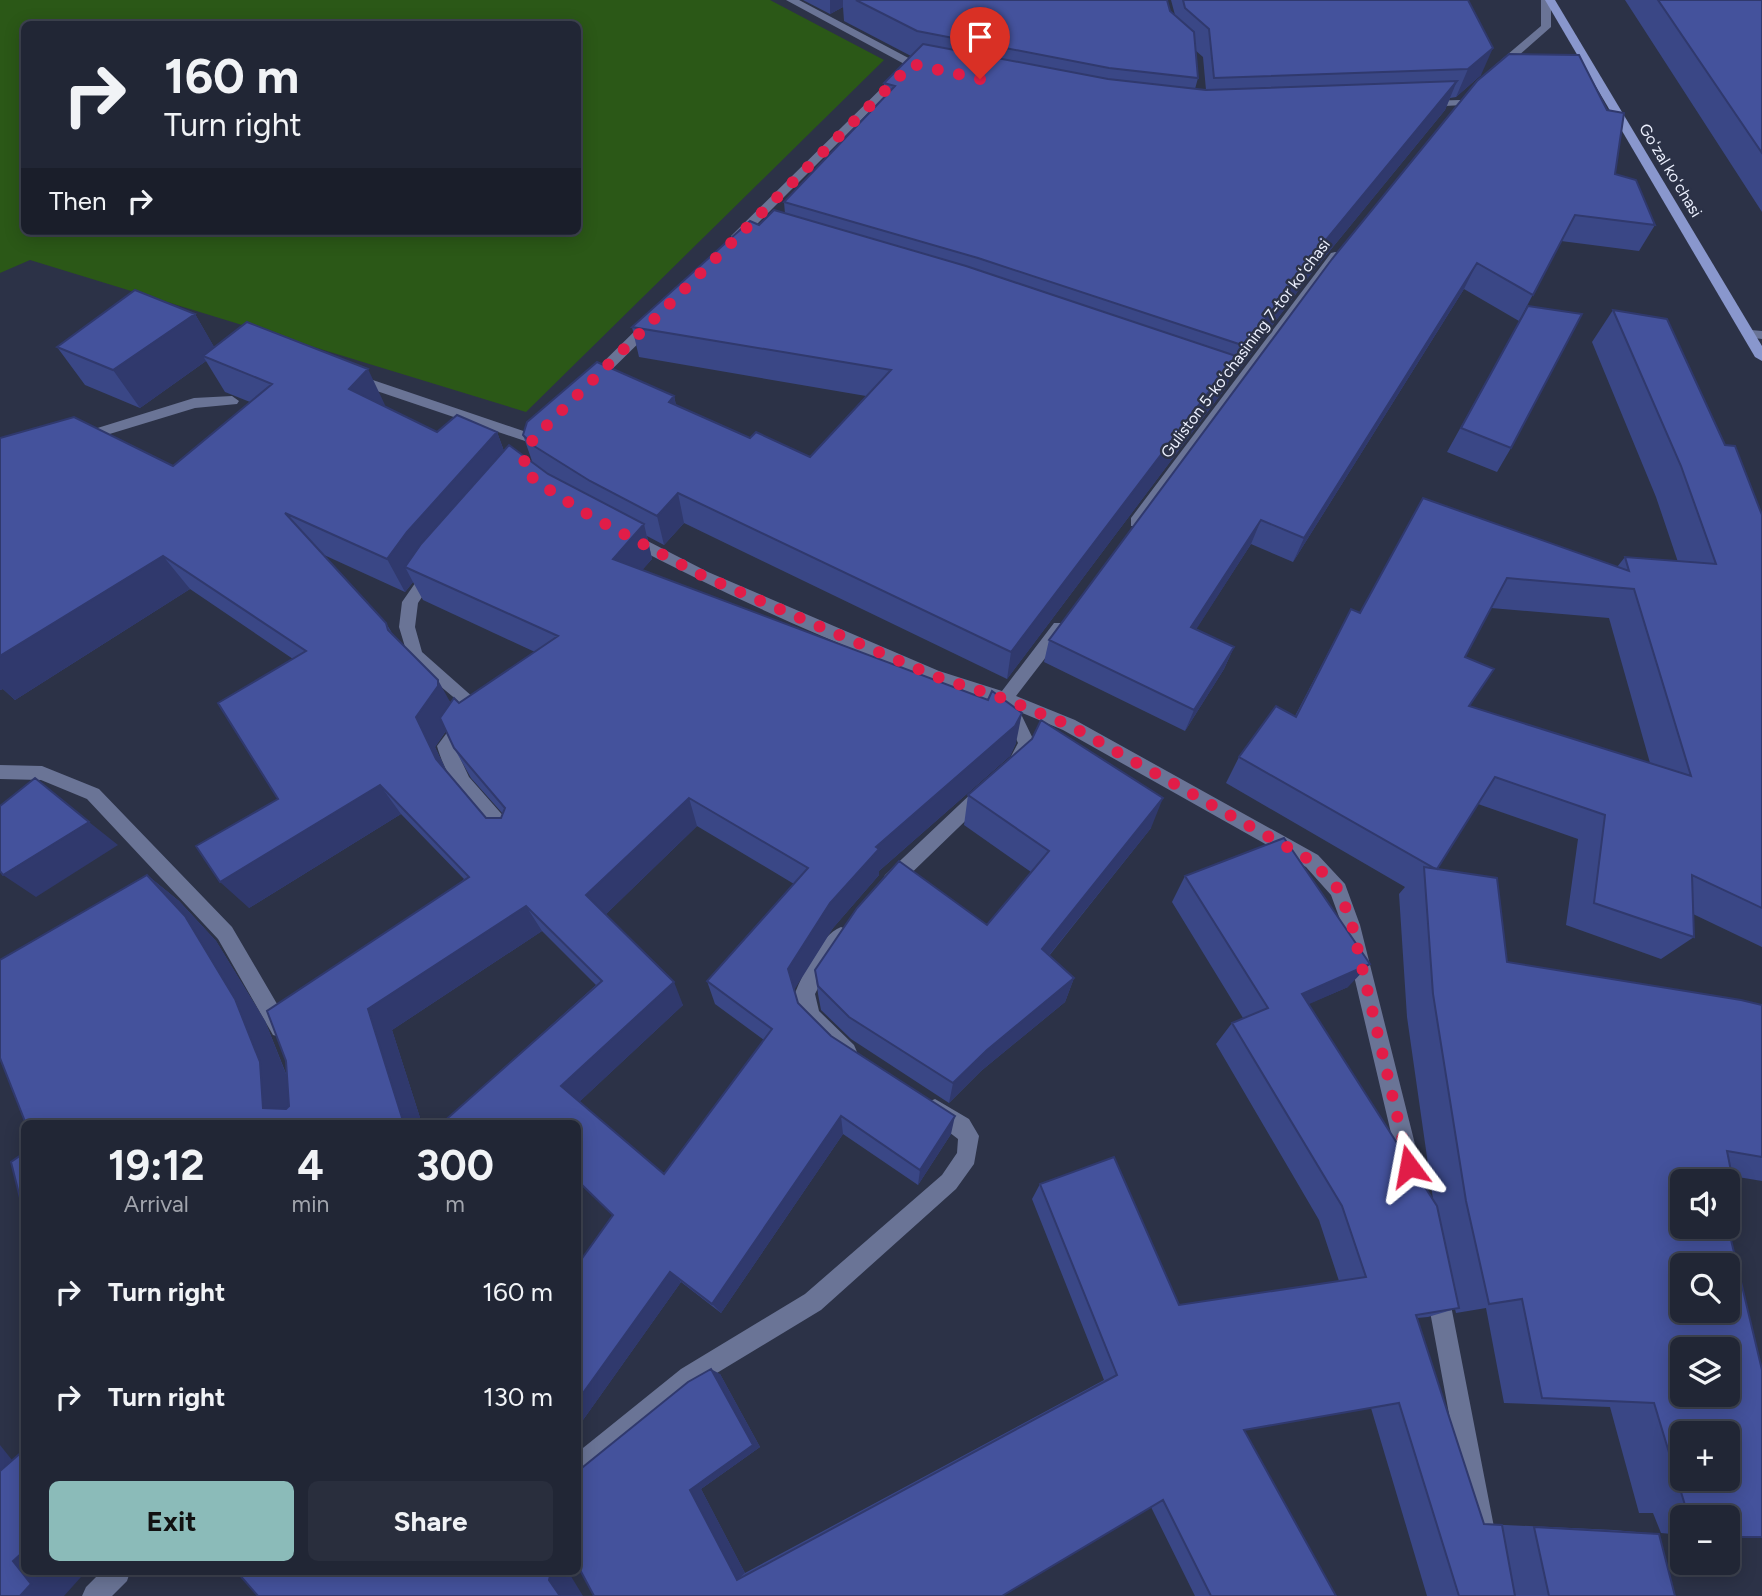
<!DOCTYPE html>
<meta charset="utf-8">
<style>
body{margin:0;font-family:Figtree,sans-serif;background:#292e3d;color:#f1f3f6;height:100vh;display:flex;flex-direction:column;font-size:26px;white-space:nowrap}
*{box-sizing:border-box;margin:0}
p{font-size:23px;color:#a2a5ad}
.icon{flex:none;width:38px;height:38px;fill:none;stroke:currentColor;stroke-width:2;stroke-linecap:round;stroke-linejoin:round}
.map{position:relative;flex:1;overflow:hidden}
.panel{position:absolute;left:21px;top:1120px;width:560px;height:455px;display:flex;flex-direction:column;background:#212635;border-radius:10px;box-shadow:0 4px 18px #0003,0 0 0 2px #3e4350}
.panel>*{flex:none}
.hud{position:absolute;left:21px;top:21px;width:560px;height:214px;border-radius:10px;box-shadow:0 4px 18px #0003,0 0 0 2px #3e4350;background:#212635;color:#f1f3f6;overflow:hidden}
.controls{position:absolute;left:1670px;top:1169px;display:grid;gap:14px}
.controls a{display:grid;place-items:center;width:70px;height:70px;border-radius:10px;background:#212635;box-shadow:0 4px 18px #0003,0 0 0 2px #3e4350;font-size:35px}
.pin{position:absolute;display:grid;place-items:center;width:60px;height:60px;color:#fff;margin:-72px -30px;border-radius:50% 50% 50% 0;rotate:-45deg;box-shadow:0 0 7px #0007}
.pin .icon{rotate:45deg}
.me{position:absolute;width:77px;margin:-38px;rotate:347deg;stroke-linejoin:round;filter:drop-shadow(0 0 5px #0008)}
.turn{display:flex;align-items:center;gap:24px;height:147px;padding:0 28px;font-size:32px}
.turn .icon{width:91px;height:91px;stroke-width:2.5}
.turn b{display:block;font-size:49px;line-height:60px}
.then{display:flex;align-items:center;height:66px;padding:0 28px;background:#0003;gap:14px;font-size:26px}
.eta{display:flex;justify-content:space-evenly;align-items:center;height:119px;text-align:center}
.eta b{font-size:42px;font-weight:700;line-height:49px}
.action{display:flex;gap:14px;margin-top:auto;padding:14px 28px}
.action a{flex:1;height:80px;border-radius:10px;background:#8bbbb9;color:#111;font-size:28px;font-weight:700;line-height:80px;text-align:center}
.action a+a{background:#292e3d;color:#f1f3f6}
ul{padding:0;list-style:none}
li{display:flex;align-items:center;gap:21px;height:105px;padding:0 28px}
li div{flex:1}
li b{display:block;font-size:26px}
li em{font-style:normal}
.map>svg:first-child{display:block}
</style>
<div class="map">
<svg width="1762" height="1596" viewBox="0 0 1762 1596">
<rect width="100%" height="100%" fill="#2c3247"/>
<path fill="#2b5817" fill-rule="evenodd" d="M0 0H770L884 60 526 412 30 260 0 273ZM24 24H578V231H24Z"/>
<g fill="none" stroke-linecap="round" stroke-linejoin="round">
<path fill="#6a7496" fill-rule="evenodd" d="M786 0H799L916 62 934 68 929 71 908 66Z
M1541 0H1551V27L1502 70H1494V66L1541 26Z
M898 72 907 74 739 242H731V236Z
M1460 100 1464 101V105L1425 107 1420 104 1425 101Z
M1335 252 1339 253V259L1141 526H1131V518L1331 253Z
M651 319 658 323 656 326 596 385H586V379L646 320Z
M1751 330 1762 331V339L1746 337V331Z
M361 376 538 436 540 439 538 442H528L356 384 354 381Z
M232 396 239 401 237 404 195 408 80 443 73 438 75 435 194 398Z
M630 532 708 572 939 671 1002 691 1054 623H1066L1068 627 1066 631 1016 696 1075 720 1318 855 1345 884 1360 925 1425 1184 1421 1191 1414 1195 1407 1191 1403 1184 1342 925 1331 895 1306 867 1063 730 1020 712 1035 743 1022 769H1010L1007 764 1018 743 1000 704C871 661 745 605 625 542L622 538 625 534Z
M430 567 438 573 418 603 415 627 422 652 474 698 475 718 455 747 469 777 514 828 517 834 514 840 508 842 502 840C475 811 448 785 437 746L458 718V701L409 660 399 627 402 602 425 569Z
M0 765 42 766 99 789 232 927 287 1021 290 1028 287 1035 280 1037 273 1035 218 939 87 799 41 780 0 779Z
M982 787 988 789 991 794 988 799 897 887 891 889 885 887 882 881 885 875 976 789Z
M841 927 848 930 850 936 832 961 815 994 819 1011 854 1045 857 1052 854 1059 847 1062 840 1059 804 1023 795 993C804 972 819 936 841 927Z
M935 1099 969 1119 979 1136 974 1164 956 1189 821 1310 697 1385 586 1475 578 1479V1452L681 1369 805 1294 942 1175 957 1153 958 1139 928 1116 925 1109 928 1102Z
M1437 1279 1445 1282 1448 1290 1494 1527 1491 1536 1482 1539 1473 1536 1470 1527 1426 1290 1429 1282Z
M101 1572H130L127 1581 112 1596H82L86 1587Z"/>
<path fill="#8997cd" fill-rule="evenodd" d="M1545 0H1555L1762 346V361L1755 357Z"/>
</g>
<path fill="#3a4786" fill-rule="evenodd" d="M803 0H1167L1170 11 1175 15 1171 0H1468L1481 75 1456 97 1450 98 1445 110 1310 275 1236 374 1231 372 1227 386 1007 679 684 523 664 545 647 536 652 559 642 570 1016 743 1010 756 879 871V875L833 928 794 989 798 1003 831 1036 951 1134 918 1185 843 1134 721 1313 681 1282 578 1427 613 1215 578 1124H441L596 985 542 931 392 1030 422 1124H26L147 875 179 901 216 941 265 1021 287 1076 464 879 401 814 249 908 278 799 293 659 190 589 15 700 3 689 0 690V438L173 466 250 402 225 392 206 361 140 408 85 385 57 347 195 314 214 347 385 405 384 406 437 432H497L504 451 532 461 523 435 674 396 676 405 750 438 810 457 866 396 639 357 632 327 759 225 785 214 784 202 884 97V83L911 56 844 21 843 7 830 14ZM1195 50 1203 57 1206 90 1195 89 1198 78ZM324 555 405 592 413 582 423 600 535 652 459 703H451L392 633 386 623ZM446 731 454 748 471 778 503 814 501 818H486L446 770 435 747ZM697 826 794 884 707 981 715 1004 764 1040 664 1174 579 1102 683 1005 605 915Z
M1625 0H1762V212Z
M1615 174 1655 225 1639 251 1561 241 1519 321 1464 289 1293 562 1251 544 1196 629 1234 647 1224 669 1185 731 1044 662 1049 640 1332 259Z
M1528 306 1511 448 1497 472 1447 452Z
M1613 310 1725 445 1762 515V947L1693 914 1694 937 1661 959 1566 925 1578 839 1478 804 1437 869 1507 962 1762 1005V1181L1732 1176 1737 1201 1727 1204V1181H1682L1727 1517H1682V1535L1661 1533 1653 1513H1639L1610 1407 1504 1403 1486 1308 1456 1313 1455 1309 1428 1317 1417 1318 1484 1524 1614 1530 1659 1534 1675 1596H1427L1371 1408 1244 1430 1336 1596H1195L1151 1507 1002 1596H594L720 1374 760 1447 701 1489 745 1573 1104 1380 1032 1199 1040 1184 1179 1305 1339 1281 1319 1220 1216 1044 1232 1023 1243 1018 1172 902 1185 876 1348 987 1308 1004 1433 1199 1407 1017 1399 894 1405 887 1226 783 1239 757 1295 716 1351 609 1360 613 1423 498 1617 567 1625 557 1678 562 1656 497 1592 342ZM1491 608 1609 618 1650 763 1469 706 1465 657Z
M968 795 1151 828 1049 956 1074 978 1065 1002 981 1071 949 1103 851 1039 821 1010 818 994 815 970 987 925 1031 872 964 825Z"/>
<path fill="#30396d" d="M830 0H843V7L830 14Z
M1493 48 1481 75 1456 97 1468 69Z
M1457 81 1445 110 1310 275 1236 374 1245 346 1320 247Z
M1477 263 1464 289 1293 562 1304 538Z
M195 314 217 352 203 356 206 361 140 408 113 370Z
M1236 356 1227 386 1007 679 1011 652Z
M368 369 385 405 367 425 349 389Z
M674 396 680 426 669 402Z
M497 432 510 468 405 567 413 582 405 592 387 559 407 532Z
M678 493 684 523 664 545 657 516Z
M1261 520 1251 544 1183 650 1191 627Z
M644 524 652 559 623 592 613 559Z
M163 556 190 589 15 700 3 689 0 690V656Z
M1234 647 1224 669 1185 731 1194 710Z
M438 680 455 711V717L435 747 454 788 436 759 416 717Z
M1022 713 1016 743 1010 756 879 871V875L833 928 793 992 788 969 830 903 876 847Z
M380 785 401 814 249 908 220 882Z
M689 798 697 826 599 921 586 895Z
M1163 798 1151 828 1034 974 1042 949Z
M89 822 118 845 36 897 3 875Z
M147 875 179 901 216 941 265 1021 289 1082 293 1124 263 1108Z
M526 906 542 931 392 1030 422 1124H404L368 1009Z
M1370 964 1348 987 1282 1016 1302 994Z
M1074 978 1065 1002 981 1071 949 1103 953 1083 987 1050Z
M674 982 683 1005 576 1105 561 1086Z
M841 1116 843 1134 721 1313 712 1304Z
M955 1116 951 1134 918 1185 920 1170Z
M670 1272 681 1282 578 1427V1400Z
M711 1369 720 1374 760 1447 701 1489 745 1573 737 1580 690 1490Z
M0 1445 24 1475 0 1486Z
M24 1551V1572H77L81 1577 64 1596H20L13 1561Z
M557 1572H569V1573L583 1596H560L549 1580 550 1576Z"/>
<path fill="#44529c" stroke="#30396d" stroke-width="2" fill-rule="evenodd" d="M856 0H1167L1170 11 1194 32 1198 78 1109 68 917 31Z
M1183 0H1468L1493 48 1468 69 1214 78 1209 29 1185 8Z
M1658 0H1762V153Z
M923 44 1108 79 1206 90 1457 81 1320 247 1245 346 978 258 784 202 895 86 884 83Z
M1509 54 1579 55 1607 110 1624 113 1615 174 1636 180 1655 225 1575 215 1533 295 1477 263 1304 538 1261 520 1191 627 1234 647 1194 710 1049 640 1332 259 1477 81Z
M774 210 966 266 1236 356 1011 652 678 493 657 516 590 481 534 446 523 435 527 422 597 362 674 396 669 402 750 438 756 432 810 457 891 370 632 327 750 221 759 225Z
M135 290 195 314 113 370 57 347Z
M1528 306 1582 314 1511 448 1461 428Z
M1613 310 1667 319 1725 445 1735 446 1762 515V908L1692 875 1694 937 1594 903 1605 815 1495 777 1437 869 1434 868 1239 757 1276 706 1296 717 1351 609 1360 613 1423 498 1629 571 1625 557 1716 564 1681 466ZM1507 578 1634 589 1691 776 1469 706 1494 669 1465 657Z
M247 322 368 369 349 389 437 432 457 415 497 432 407 532 387 559 285 513 386 623 388 630 438 680V686L416 717 436 759 486 818H501L505 808 454 748 440 718 454 698 459 703 558 636 405 567 421 544 509 445 548 474 644 524 613 559 988 700 992 691 1022 713 1015 726 876 847 879 849 830 903 788 969 798 1003 831 1036 955 1116 920 1170 841 1116 712 1304 670 1272 578 1400V1264L613 1215 578 1181V1124H441L602 981 526 906 368 1009 404 1124H26L0 1058V960L147 875 185 916 235 999 260 1062 263 1108 286 1109 289 1106 286 1061 267 1011 469 877 380 785 220 882 196 846 278 799 218 703 306 651 163 556 0 656V438L74 417 173 466 272 384 203 356ZM689 798 808 868 707 981 772 1029 664 1174 561 1086 674 982 586 895Z
M1041 720 1163 798 1042 949 1074 978 987 1050 953 1083 849 1017 818 986 815 970 857 908 899 861 987 925 1049 851 968 795 1032 739Z
M35 778 89 822 3 875 0 871V806Z
M1284 838 1370 964 1302 994 1437 1206 1459 1308 1416 1315 1484 1524 1502 1525 1515 1596H1459L1399 1403 1244 1430 1336 1596H1211L1163 1500 1002 1596H594L578 1566V1471L688 1382 711 1369 753 1445 690 1490 737 1580 1117 1375 1040 1184 1114 1157 1179 1305 1366 1277 1342 1206 1232 1023 1268 1008 1185 876Z
M1424 867 1497 878 1507 962 1741 1000 1762 1005V1157L1727 1151 1737 1201 1727 1199V1181H1682V1227H1727V1223L1762 1370V1537H1727V1517H1703L1700 1511 1688 1515 1654 1403 1542 1398 1522 1299 1489 1304 1466 1201 1433 994ZM1682 1265H1727V1311H1682ZM1682 1349H1727V1395H1682ZM1682 1433H1727V1479H1682Z
M24 1153V1214L11 1162Z
M24 1450V1551L13 1561 31 1584 20 1596H0V1471Z
M1534 1527 1659 1534 1675 1596H1549Z
M237 1572H557L556 1576H550L549 1580 560 1596H258Z"/>
<g fill="none" stroke-linecap="round" stroke-linejoin="round">
<path stroke="#e11d48" stroke-width="12" stroke-dasharray="0 21.6" d="M980 79 912 64 533 439 522 467 537 482 592 517 703 576 934 676 1005 699 1069 725 1312 861 1339 890 1352 925 1409 1166"/>
</g>
<g text-anchor="middle" stroke-width="5" stroke-linejoin="round" paint-order="stroke">
<g font-size="16" fill="#edf1ff" stroke="#2c3247">
<text transform="translate(1671 170) rotate(59)" y="6">Goʻzal koʻchasi</text>
<text transform="translate(1245 348) rotate(-53)" y="6">Guliston 5-koʻchasining 7-tor koʻchasi</text>
</g>
</g>
</svg>
<div class="controls">
<a><svg class="icon" aria-label="sound" viewBox="0 0 24 24"><path d="M4 9h4l5-4v14l-5-4H4zM17 9q2 3 0 6"/></svg></a>
<a><svg class="icon" aria-label="search" viewBox="0 0 24 24"><circle cx="10" cy="10" r="6"/><path d="M15 15l6 6"/></svg></a>
<a><svg class="icon" aria-label="layers" viewBox="0 0 24 24"><path d="M12 4l9 5-9 5-9-5zM3 14l9 5 9-5"/></svg></a>
<a>+</a>
<a>−</a>
</div>
<div class="pin" style="left:980px;top:79px;background:#d93025"><svg class="icon" aria-label="arrive" viewBox="0 0 24 24"><path d="M6 21V4h12l-3 4 3 4H6"/></svg></div>
<svg class="me" style="left:1409px;top:1166px" viewBox="-20 -20 40 40"><path d="M0-17L14 15 0 8-14 15z" fill="#e11d48" stroke="#fff" stroke-width="4"/></svg>
<div class="hud">
<div class="turn"><svg class="icon" aria-label="right" viewBox="0 0 24 24"><path d="M7 20v-9h11M14 6l5 5-5 5"/></svg><div><b>160 m</b>Turn right</div></div>
<div class="then">Then<svg class="icon" aria-label="right" viewBox="0 0 24 24"><path d="M7 20v-9h11M14 6l5 5-5 5"/></svg></div>
</div>
<section class="panel">
<div class="eta">
<div><b>19:12</b><p>Arrival</p></div>
<div><b>4</b><p>min</p></div>
<div><b>300</b><p>m</p></div>
</div>
<ul>
<li><svg class="icon" aria-label="right" viewBox="0 0 24 24"><path d="M7 20v-9h11M14 6l5 5-5 5"/></svg><div><b>Turn right</b></div><em>160 m</em></li>
<li><svg class="icon" aria-label="right" viewBox="0 0 24 24"><path d="M7 20v-9h11M14 6l5 5-5 5"/></svg><div><b>Turn right</b></div><em>130 m</em></li>
</ul>
<div class="action"><a>Exit</a><a>Share</a></div>
</section>
</div>
